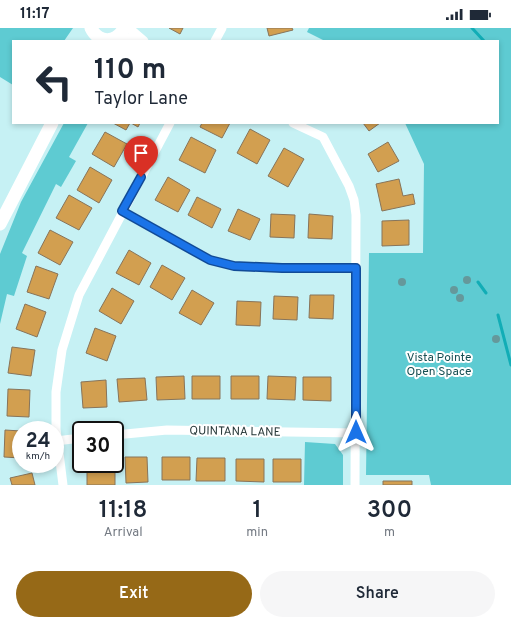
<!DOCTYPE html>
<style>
body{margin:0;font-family:Overpass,sans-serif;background:#f6f6f7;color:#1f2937;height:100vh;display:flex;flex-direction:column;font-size:15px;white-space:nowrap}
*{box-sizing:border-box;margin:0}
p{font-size:13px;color:#747a83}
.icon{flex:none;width:22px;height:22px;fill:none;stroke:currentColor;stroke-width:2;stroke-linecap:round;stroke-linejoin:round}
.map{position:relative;height:457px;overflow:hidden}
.side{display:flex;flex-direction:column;background:#fff;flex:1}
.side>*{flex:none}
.top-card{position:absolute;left:12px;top:12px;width:487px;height:84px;border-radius:0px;box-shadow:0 2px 6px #0003;background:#fff;color:#1f2937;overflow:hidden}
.speed{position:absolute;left:12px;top:393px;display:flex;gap:8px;font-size:20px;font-weight:700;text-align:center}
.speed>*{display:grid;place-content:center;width:52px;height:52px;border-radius:50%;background:#fff;box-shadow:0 2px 6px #0003;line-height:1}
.speed small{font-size:10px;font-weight:400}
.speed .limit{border:2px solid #111;border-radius:6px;background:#fff;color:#111}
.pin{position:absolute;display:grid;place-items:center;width:34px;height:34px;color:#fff;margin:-41px -17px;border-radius:50% 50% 50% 0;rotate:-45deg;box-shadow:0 0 4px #0007}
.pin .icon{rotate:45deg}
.me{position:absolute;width:44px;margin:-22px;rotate:0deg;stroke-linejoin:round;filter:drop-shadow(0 0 3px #0008)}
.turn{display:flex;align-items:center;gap:14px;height:84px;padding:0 16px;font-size:18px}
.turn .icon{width:52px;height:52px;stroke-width:2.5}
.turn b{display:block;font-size:28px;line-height:34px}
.eta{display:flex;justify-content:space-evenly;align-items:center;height:68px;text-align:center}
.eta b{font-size:24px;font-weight:600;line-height:28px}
.action{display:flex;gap:8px;margin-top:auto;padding:8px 16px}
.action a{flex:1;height:46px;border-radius:24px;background:#966917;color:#fff;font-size:16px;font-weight:600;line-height:46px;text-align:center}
.action a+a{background:#f6f6f7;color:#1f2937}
.status{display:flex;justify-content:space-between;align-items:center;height:28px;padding:0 20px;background:#fff;direction:ltr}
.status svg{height:11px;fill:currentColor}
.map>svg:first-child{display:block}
</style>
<div class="status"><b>11:17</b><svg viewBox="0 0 49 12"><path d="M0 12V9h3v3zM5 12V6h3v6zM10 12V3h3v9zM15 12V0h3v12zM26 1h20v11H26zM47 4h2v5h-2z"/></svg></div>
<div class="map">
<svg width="511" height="457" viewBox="0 0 511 457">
<rect width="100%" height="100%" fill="#c6f1f4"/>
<path fill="#5ecbd2" d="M0 0H73L64 13H13V57L0 49Z
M309 0H511V457H431L429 447H366L369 225H423L424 136 405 95H498V13H325L307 4Z
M64 95H88L69 129 76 133 61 159 56 156 22 225 27 228 14 268 7 266 0 296V226L21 174Z
M305 414 335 416 343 427V457H304Z"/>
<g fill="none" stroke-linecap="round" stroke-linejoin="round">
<path stroke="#12adb6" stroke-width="3" d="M472 0 484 13
M478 254 486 265
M498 287 511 337"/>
</g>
<path fill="#d29f50" stroke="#87745a" d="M169 0H183L180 6Z
M267 0H292L293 2 269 8Z
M113 95H130L126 102Z
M131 95H140L138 99Z
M202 95H230L222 110 200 99Z
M363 95H380L369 103Z
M250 101 270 112 257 136 237 125Z
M105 104 127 116 114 139 92 126Z
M191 109 216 122 205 145 179 132Z
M388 114 399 133 378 144 368 126Z
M284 120 304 131 288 159 268 148Z
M90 139 112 152 99 175 77 162Z
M168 149 190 162 178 184 155 172Z
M399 151 403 168 413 166 415 176 382 183 376 156Z
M69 167 92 180 79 202 56 190Z
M197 169 221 181 212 200 188 187Z
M238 181 260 191 250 212 228 203Z
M271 186 295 187 294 210 270 209Z
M309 186 333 188 332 211 308 210Z
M409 192V217L382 218V193Z
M50 202 73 214 60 237 38 225Z
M129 222 151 235 139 257 116 245Z
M162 237 185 250 172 272 150 259Z
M36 238 58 246 49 271 27 264Z
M112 260 134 273 121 296 99 283Z
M192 262 214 275 201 297 179 285Z
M310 267H334L333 291 309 290Z
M274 268 298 269 297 292 273 291Z
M237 273 261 274 260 298 236 297Z
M25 276 46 284 37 309 16 301Z
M95 300 116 308 107 333 86 325Z
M12 319 35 322 31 348 8 345Z
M184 348 185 371 157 372 156 349Z
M192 348H220V371H192Z
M231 348H259V371H231Z
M268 348 296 349 295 372 267 371Z
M303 349H331V373L303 372Z
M145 350 147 372 119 374 117 351Z
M106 352 107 379 83 380 81 354Z
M8 361 30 362 29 389 7 388Z
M5 402 21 403V430L4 429Z
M125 429H147L148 454 126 455Z
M162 429H190V452H162Z
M197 430H225V453H196Z
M236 431H264V454L236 453Z
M273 431H301V454H273Z
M87 436H115V457H87Z
M32 445 35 457H12L10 450Z
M383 453H412V457H383Z"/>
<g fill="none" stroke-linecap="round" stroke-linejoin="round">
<path stroke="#fff" stroke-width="9" d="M129 0 144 13
M119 7 135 13
M215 13 222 0
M293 95 323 109 349 158 354 172 356 187 355 457
M122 183 210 232 234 238 282 240H356
M115 407 167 402 356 405
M56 413 81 410
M63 457 56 401V364L62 322 79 267 170 95"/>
<path stroke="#fff" stroke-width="13" d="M91 0C98 15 116 16 124 0
M0 196 52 95"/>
</g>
<g fill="#65989b">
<circle cx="467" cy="252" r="4"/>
<circle cx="402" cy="254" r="4"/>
<circle cx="454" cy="262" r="4"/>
<circle cx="460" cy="270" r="4"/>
<circle cx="496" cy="311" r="4"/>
</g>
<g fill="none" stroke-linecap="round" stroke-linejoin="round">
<g stroke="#114b97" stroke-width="10">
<path id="route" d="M141 149 122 183 210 232 234 238 282 240H356V404"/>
</g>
<use href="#route" stroke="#1a73e8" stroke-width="7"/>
</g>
<g text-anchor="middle" stroke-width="4" stroke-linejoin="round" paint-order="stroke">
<g font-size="12" fill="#164f53" stroke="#fff">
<text x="439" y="333">Vista Pointe<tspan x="439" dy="14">Open Space</tspan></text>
</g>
<g font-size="12" fill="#263738" stroke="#fff">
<text transform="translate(235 403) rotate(1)" y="4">QUINTANA LANE</text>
</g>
</g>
</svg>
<div class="speed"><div>24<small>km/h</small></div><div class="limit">30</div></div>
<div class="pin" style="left:141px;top:149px;background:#d93025"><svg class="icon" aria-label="arrive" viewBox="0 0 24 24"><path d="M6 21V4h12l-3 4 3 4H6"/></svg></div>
<svg class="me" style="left:356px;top:404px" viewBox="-20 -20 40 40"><path d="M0-17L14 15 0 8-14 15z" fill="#1a73e8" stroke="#fff" stroke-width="4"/></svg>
<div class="top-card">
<div class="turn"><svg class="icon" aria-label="left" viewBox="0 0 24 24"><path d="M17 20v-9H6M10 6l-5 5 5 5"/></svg><div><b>110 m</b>Taylor Lane</div></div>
</div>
</div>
<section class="side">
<div class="eta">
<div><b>11:18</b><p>Arrival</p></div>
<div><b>1</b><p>min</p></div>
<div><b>300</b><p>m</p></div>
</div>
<div class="action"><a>Exit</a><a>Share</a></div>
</section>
